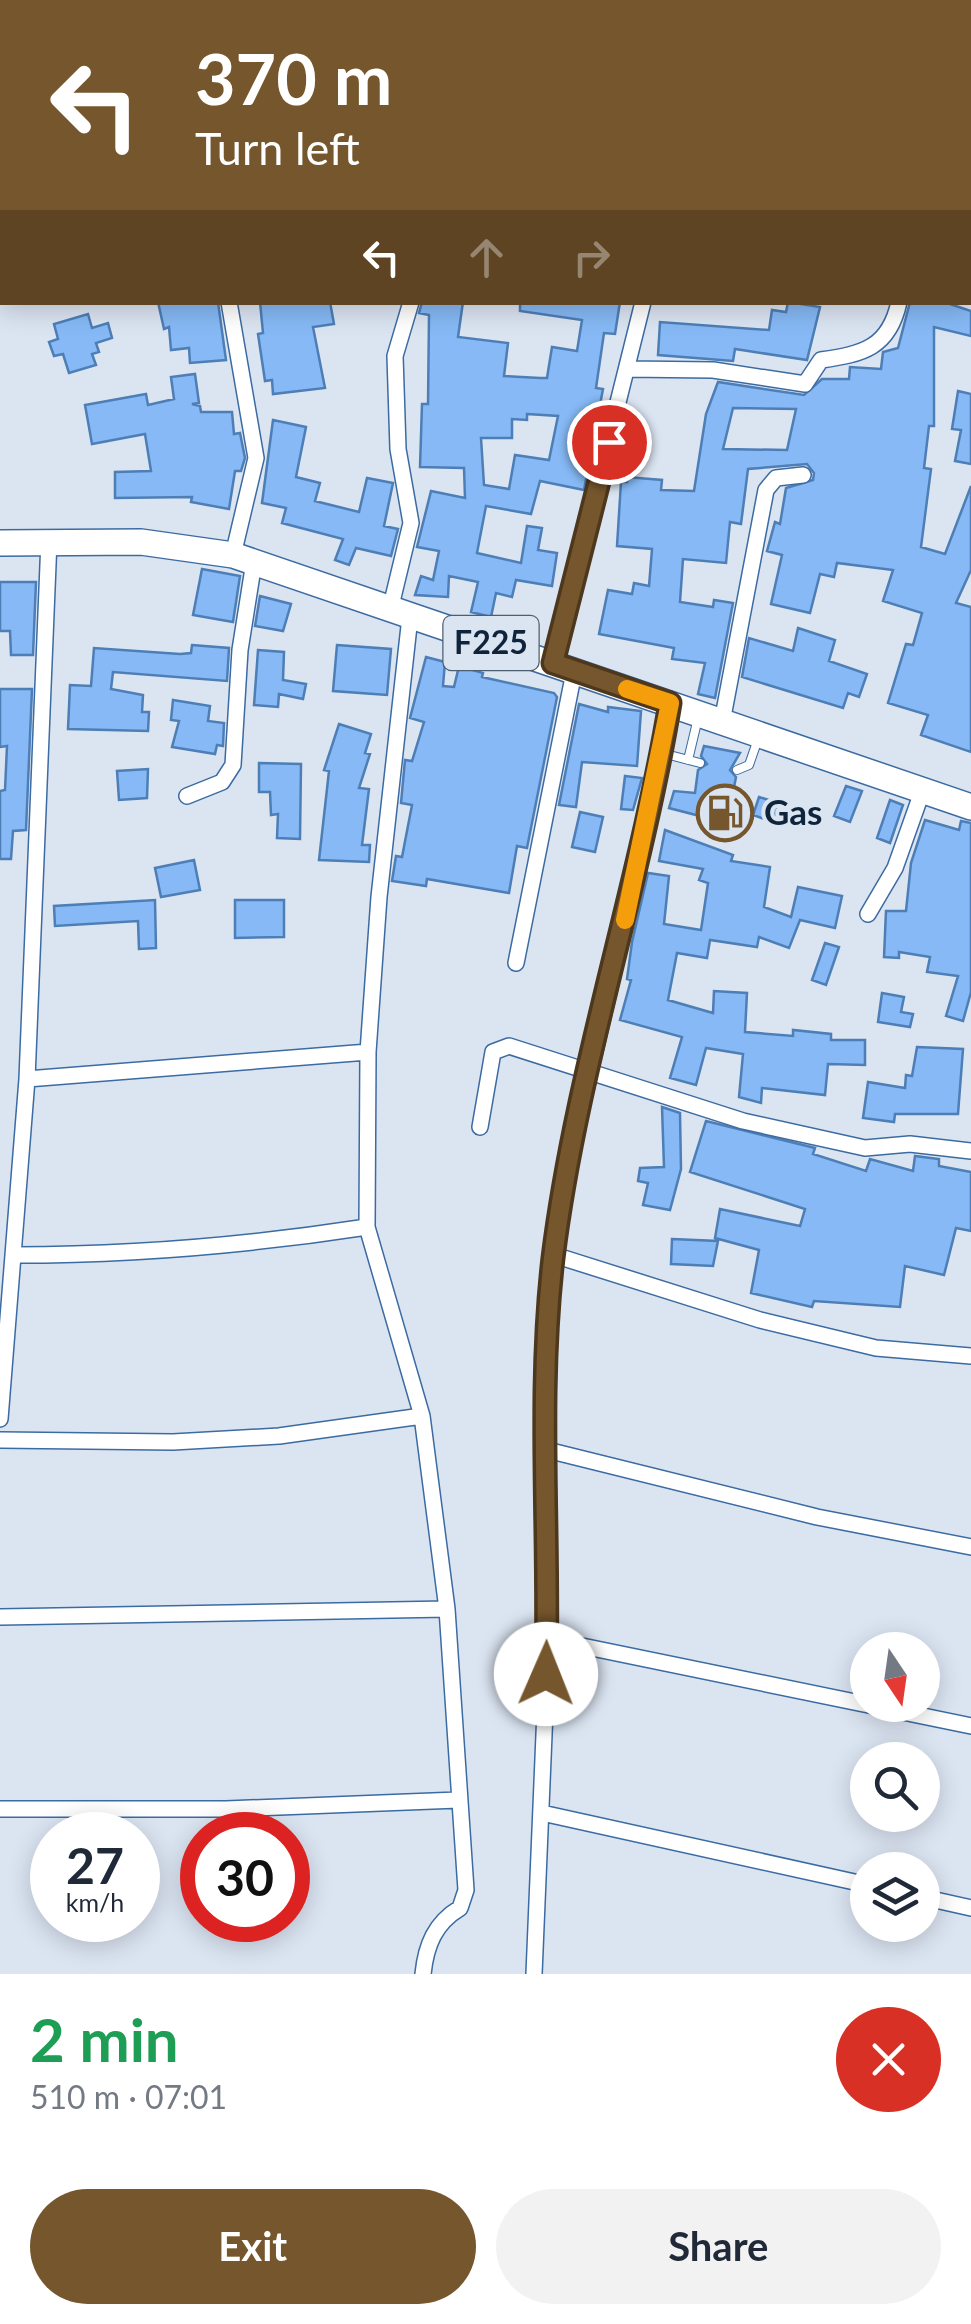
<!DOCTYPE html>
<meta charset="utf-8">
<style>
body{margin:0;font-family:Lato,sans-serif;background:#f2f2f3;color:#1f2937;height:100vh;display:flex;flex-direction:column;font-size:38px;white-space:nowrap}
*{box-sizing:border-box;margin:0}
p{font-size:32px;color:#747a83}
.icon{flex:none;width:55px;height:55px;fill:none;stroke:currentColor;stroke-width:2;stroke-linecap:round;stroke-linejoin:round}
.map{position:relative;height:1974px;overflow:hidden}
.sheet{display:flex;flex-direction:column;background:#fff;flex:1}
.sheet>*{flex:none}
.hud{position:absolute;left:0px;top:0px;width:972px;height:305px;box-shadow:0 5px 25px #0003;background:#76562c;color:#fff;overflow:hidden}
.needle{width:65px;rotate:167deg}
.buttons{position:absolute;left:850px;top:1632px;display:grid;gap:20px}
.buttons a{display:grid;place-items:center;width:90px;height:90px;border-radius:50%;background:#fff;box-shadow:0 5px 25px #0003;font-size:50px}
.speed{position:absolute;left:30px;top:1812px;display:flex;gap:20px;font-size:50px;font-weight:700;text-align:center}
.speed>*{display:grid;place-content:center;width:130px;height:130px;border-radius:50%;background:#fff;box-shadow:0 5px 25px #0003;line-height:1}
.speed small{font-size:25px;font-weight:400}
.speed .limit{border:15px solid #d22;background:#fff;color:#111}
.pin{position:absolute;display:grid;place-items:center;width:85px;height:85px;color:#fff;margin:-42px;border:5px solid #fff;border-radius:50%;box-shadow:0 2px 10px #0007}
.me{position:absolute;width:110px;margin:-55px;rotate:1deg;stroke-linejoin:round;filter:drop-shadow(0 0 8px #0008)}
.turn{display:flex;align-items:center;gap:35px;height:210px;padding:0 30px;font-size:45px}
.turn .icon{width:130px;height:130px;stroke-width:2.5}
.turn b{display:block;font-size:70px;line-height:85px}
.lanes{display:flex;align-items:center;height:95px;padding:0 30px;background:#0003;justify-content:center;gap:50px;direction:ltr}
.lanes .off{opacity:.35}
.round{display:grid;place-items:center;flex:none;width:105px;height:105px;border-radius:52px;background:#f2f2f3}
.headline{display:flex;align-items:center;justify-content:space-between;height:170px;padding:0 30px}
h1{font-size:60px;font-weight:700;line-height:75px;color:#1e9e55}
.action{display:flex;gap:20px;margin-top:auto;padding:20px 30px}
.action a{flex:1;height:115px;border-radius:60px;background:#76562c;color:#fff;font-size:40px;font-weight:700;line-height:115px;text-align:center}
.action a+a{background:#f2f2f3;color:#1f2937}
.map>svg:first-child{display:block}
</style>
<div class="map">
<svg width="971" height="1974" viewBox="0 0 971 1974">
<rect width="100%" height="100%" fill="#dbe5f2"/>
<path fill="#86b9f5" stroke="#4d7eb6" stroke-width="2.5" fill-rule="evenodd" d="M158 302H218L226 360 190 363 189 348 171 350 169 327 164 329Z
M260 302H330L334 324 313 327 325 388 273 394 272 380 265 381 258 334 263 333Z
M422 302H463L458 337 508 343 504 376 540 378H547L552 347 577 351 582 320 520 311V302H620L615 334 604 333 596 388 603 389 584 490 540 481 531 514 486 506 477 553 521 563 527 526 542 528 538 550 557 553 552 586 516 580 512 597 496 593 491 617 471 612 478 582 449 576 448 597 415 595 421 576 433 580 439 551 417 547 431 491 465 498 464 468 420 467 422 404H428L429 315 419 313ZM527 414 558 416 549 460 515 455 509 489 484 485 481 438H512V419L527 420Z
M788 302 820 307 807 360 735 349 733 361 658 355 660 322 769 330 772 310 786 312Z
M910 302H944L971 311V336L934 327V426H929L924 468 931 469 921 547 945 554 971 486V570L956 603 971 607V752L921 735 928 715 888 703 906 644 913 645 922 613 883 601 893 570 837 563 834 577 820 574 810 613 771 604 782 555 767 551 775 522 780 524 786 488 813 480 814 473 807 464 748 469 741 524 730 522 726 563 683 559 680 602 713 607 714 600 733 603 715 698 698 694 705 663 672 659 674 648 599 634 608 590 632 594 634 583 649 586 652 549 617 546 621 482H627V477L662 480 661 490 694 491 706 414 718 382 804 395 822 379H849L850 367 881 369 883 352 898 348ZM733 408 796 409 787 450 723 449Z
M88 314 92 328 108 323 112 338 96 343 99 352 92 354 96 365 69 373 63 354 54 356 49 342 58 339 54 324Z
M195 374 199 403 192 404 200 406 201 412H232L234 434 240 433 245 458 241 471H235L229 509 191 502 192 497 115 498V472L151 471 145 434 92 444 85 405 146 394 148 405 174 399 171 377Z
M958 391 971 394V464L955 461 961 430 952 429Z
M273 420 306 427 296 477 320 483 315 501 359 512 367 478 393 483 384 526 398 529 391 556 356 548 349 565 335 560 343 539 282 523 286 508 262 503Z
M202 569 240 576 233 622 193 615Z
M0 582H36L33 655H11L10 631H0Z
M260 596 291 604 283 631 255 626Z
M798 628 835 640 829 661 867 674 859 697 848 693 843 708 742 677 749 638 793 651Z
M192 645 229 648 227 681 113 672 111 689 143 695 142 712H149L148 731 68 729 70 685 91 686 94 648 180 654 191 653Z
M337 645 391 649 387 695 333 691Z
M258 650 284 652 283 680 306 684 303 699 279 694 278 707 254 705Z
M426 657 445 662 443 686 454 687 459 666 483 673 482 677 554 693 557 697 527 848 517 846 509 893 427 879 426 886 392 881 396 856 402 857 412 805 401 803 405 760 412 761 424 722 410 718Z
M0 689H32L26 830 13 831 11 859H0V791L5 790 7 746 0 747Z
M173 700 210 706 208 721 224 723 223 746 217 745 215 754 172 747 179 721 171 720Z
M579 704 608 712V707L641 711 637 766 582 762 576 807 559 805Z
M339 724 371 734 365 753 370 754 359 788 369 789 362 845H370L369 862 319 860 329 771 324 770Z
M704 746 740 753 730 770 736 777 731 803 746 806 742 827 669 808 674 791 695 793 698 770 707 764 701 756Z
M259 763 301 764 300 839 277 838 278 814 271 815 270 792H259Z
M148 769 147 798 119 800 117 771Z
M625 776 642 778 633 810 621 809Z
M846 786 862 791 850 822 834 816Z
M759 797 779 803 773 822 753 815Z
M890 800 903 805 890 843 877 838Z
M580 812 603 817 595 852 572 847Z
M925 820 959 830 961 821 971 823V992L963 1021 946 1016 958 976 927 972 930 957 899 952V958L884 957 886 911H906L911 863Z
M665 830 733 855 731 861 770 867 764 907 791 917 798 887 842 896 835 928 800 920 789 948 759 937 757 947 710 940 707 958 677 953 668 1000 713 1013 714 991 747 993 745 1032 793 1036V1030L831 1034V1040H865V1065L828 1064 825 1095 762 1088 761 1103 739 1097 743 1054 706 1048 696 1085 670 1078 682 1037 620 1020 631 980 627 979 632 942 648 873 669 876 664 924 701 930 708 883 699 880 703 869 659 861Z
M194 860 200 890 161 897 155 868Z
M155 900 156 948 139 949 138 921 55 926 54 906Z
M235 900H284V937L235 938Z
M825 943 839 947 826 985 812 980Z
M882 993 904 997 901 1012 913 1014 910 1027 878 1022Z
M917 1047 963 1049 958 1114H895L894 1122 863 1118 868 1082 905 1088 906 1075 912 1076Z
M662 1107 680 1113 681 1169 670 1210 643 1205 648 1183 638 1181 640 1168 664 1167Z
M706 1121 815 1148 813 1154 866 1171 870 1159 913 1171 915 1156 939 1159V1166L971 1172V1231L956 1228 944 1275 905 1266 900 1307 814 1301 812 1307 751 1293 759 1250 715 1238 720 1209 800 1226 805 1209 690 1172Z
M672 1239 718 1241 713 1266 671 1264Z"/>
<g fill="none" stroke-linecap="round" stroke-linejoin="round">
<g stroke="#3b6ba2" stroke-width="10">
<path id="service" d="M662 753 700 763
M688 760 698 718
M737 770 749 765 758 739"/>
</g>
<g stroke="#3b6ba2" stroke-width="18">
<path id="minor" d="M48 0 50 2
M912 2 915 0
M970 241 971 242
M229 302 256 458 233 555
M627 369 713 370 805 384 821 360C863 354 889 348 899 302
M390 610 411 523 398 449 395 356 411 302
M410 617 379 897 368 1052 367 1227 422 1416 447 1609 466 1890 460 1908C435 1923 426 1945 423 1974
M553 663 643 302
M722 722 766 490 776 478 803 475
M187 796 222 782 233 765 240 650 254 562
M868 914 895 868 922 792
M516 963 574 672
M27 1079 368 1052
M480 1127 493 1052 509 1046 743 1121 865 1148 910 1144 971 1151
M15 1255C134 1255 250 1245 367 1227
M554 1255 760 1320 876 1348 971 1356
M0 1419 27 1079 49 540
M0 1440 173 1442 279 1436 422 1416
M547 1450 817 1517 971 1547
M0 1617 447 1609
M548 1639 971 1726
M0 1809H226L458 1800
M542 1813 868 1885
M922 1897 971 1908
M534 1974 548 1639 544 1346 566 1174 654 799 670 703"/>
</g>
<g stroke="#3b6ba2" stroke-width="22">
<path id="tertiary" d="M172 2 177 0
M0 90 2 88"/>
</g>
<g stroke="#3b6ba2" stroke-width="28">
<path id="primary" d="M0 543 141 542 233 555 971 807"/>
</g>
<use href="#service" stroke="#fff" stroke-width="8"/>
<use href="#minor" stroke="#fff" stroke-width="15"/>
<use href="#tertiary" stroke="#fff" stroke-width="20"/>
<use href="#primary" stroke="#fff" stroke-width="25"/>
</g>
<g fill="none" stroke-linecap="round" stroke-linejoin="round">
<g stroke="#4d381d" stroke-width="25">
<path id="route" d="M546 1674C550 1535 537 1396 553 1258 576 1071 639 889 670 703L553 663 609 442"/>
</g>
<use href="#route" stroke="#76562c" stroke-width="18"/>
<path stroke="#f59e0b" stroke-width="18" d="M625 920 670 703 627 689"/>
</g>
<defs>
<g id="fuel-ring" transform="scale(2.875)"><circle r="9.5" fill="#dbe5f2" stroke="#76562c" stroke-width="1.5"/><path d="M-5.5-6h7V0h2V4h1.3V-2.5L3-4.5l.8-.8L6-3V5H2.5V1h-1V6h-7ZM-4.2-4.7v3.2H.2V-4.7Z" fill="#76562c"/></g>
</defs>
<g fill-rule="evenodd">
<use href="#fuel-ring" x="725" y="813"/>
</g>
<g text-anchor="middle" stroke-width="8" stroke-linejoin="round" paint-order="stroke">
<rect fill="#dbe5f2" stroke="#4c5e72" stroke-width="2.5" x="443.5" y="616" width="95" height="54" rx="8"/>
<g font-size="32" font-weight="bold" fill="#0f243b">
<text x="491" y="654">F225</text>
</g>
<g font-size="35" font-weight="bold" fill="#0f243b" stroke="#dbe5f2" text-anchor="start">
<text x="764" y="825">Gas</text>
</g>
</g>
</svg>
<div class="buttons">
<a><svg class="needle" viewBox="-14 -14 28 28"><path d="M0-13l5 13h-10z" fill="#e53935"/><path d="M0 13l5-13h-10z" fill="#747a83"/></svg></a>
<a><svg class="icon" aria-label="search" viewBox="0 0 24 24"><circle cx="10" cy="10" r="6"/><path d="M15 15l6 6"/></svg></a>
<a><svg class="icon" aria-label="layers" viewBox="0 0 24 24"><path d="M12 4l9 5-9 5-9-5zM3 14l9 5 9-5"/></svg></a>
</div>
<div class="speed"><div>27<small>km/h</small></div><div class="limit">30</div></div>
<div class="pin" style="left:609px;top:442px;background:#d93025"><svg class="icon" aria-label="arrive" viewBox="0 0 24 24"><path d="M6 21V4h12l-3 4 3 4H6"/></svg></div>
<svg class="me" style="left:546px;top:1674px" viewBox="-20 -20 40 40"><circle r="19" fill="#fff"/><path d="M0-13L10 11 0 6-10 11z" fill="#76562c"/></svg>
<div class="hud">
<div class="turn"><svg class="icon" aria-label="left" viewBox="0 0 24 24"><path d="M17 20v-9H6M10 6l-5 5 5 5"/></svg><div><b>370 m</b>Turn left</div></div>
<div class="lanes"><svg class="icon" aria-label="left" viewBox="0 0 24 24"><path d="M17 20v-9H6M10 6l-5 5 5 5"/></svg><svg class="icon off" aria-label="ahead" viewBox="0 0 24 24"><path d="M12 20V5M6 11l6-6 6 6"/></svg><svg class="icon off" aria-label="right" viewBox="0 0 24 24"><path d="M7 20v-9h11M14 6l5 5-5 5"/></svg></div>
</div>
</div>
<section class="sheet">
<div class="headline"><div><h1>2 min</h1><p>510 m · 07:01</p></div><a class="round" style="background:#d93025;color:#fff"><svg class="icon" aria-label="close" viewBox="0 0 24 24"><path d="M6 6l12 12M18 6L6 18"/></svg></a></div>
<div class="action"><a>Exit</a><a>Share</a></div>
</section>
